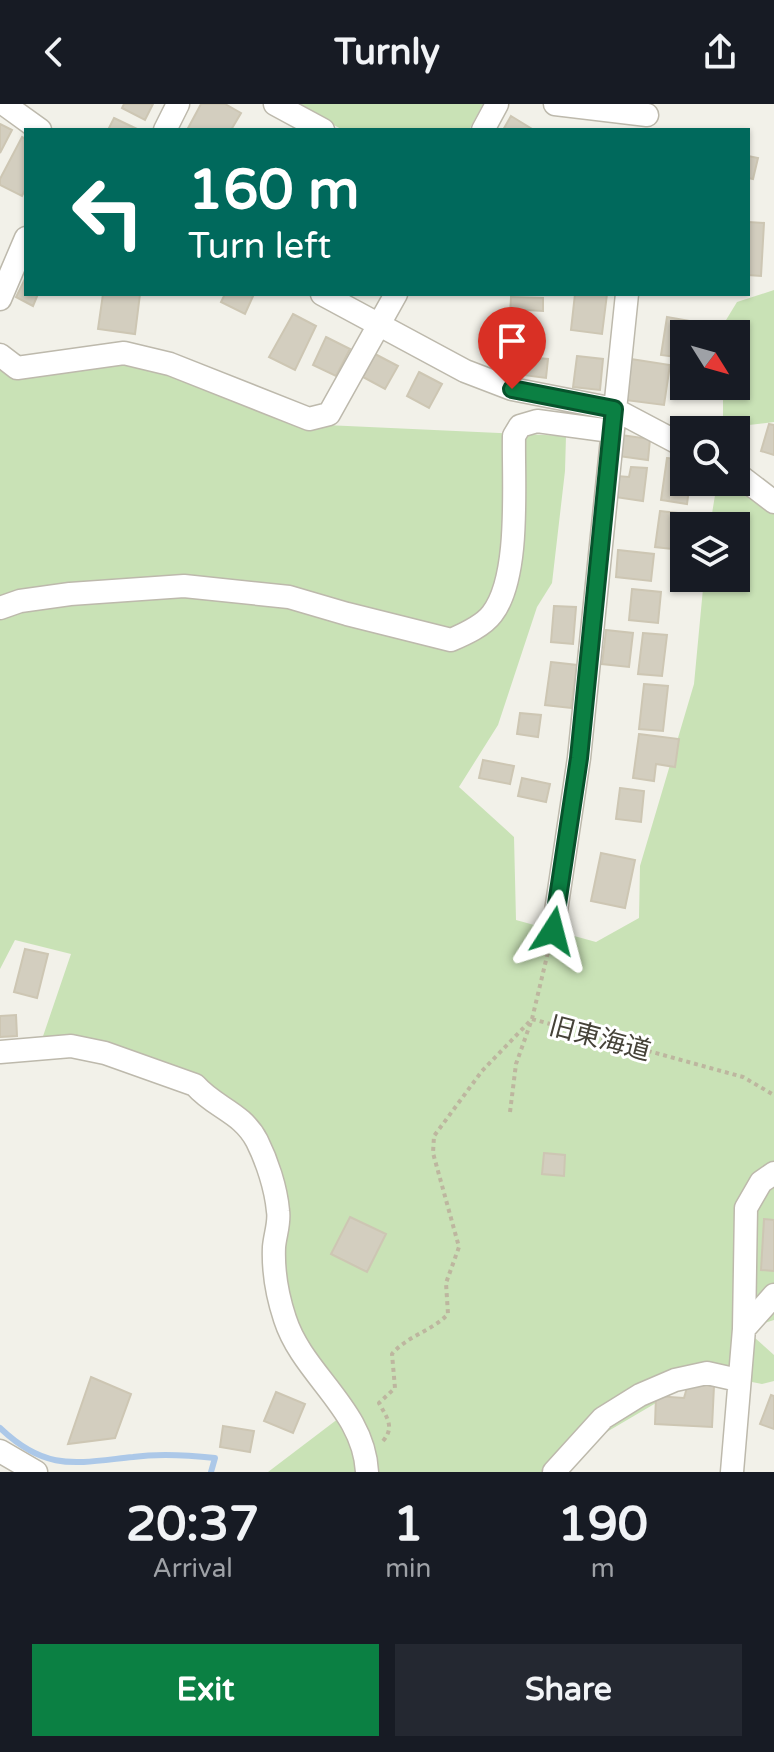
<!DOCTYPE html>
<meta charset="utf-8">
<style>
body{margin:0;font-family:"Varela Round","Noto Sans JP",sans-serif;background:#242831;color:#f1f3f6;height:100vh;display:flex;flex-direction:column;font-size:30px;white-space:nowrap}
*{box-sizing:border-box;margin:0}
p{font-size:26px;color:#9ea1a6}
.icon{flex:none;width:44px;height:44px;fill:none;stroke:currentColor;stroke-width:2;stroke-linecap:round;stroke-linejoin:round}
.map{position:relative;height:1368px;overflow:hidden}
.drawer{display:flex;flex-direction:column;background:#171b24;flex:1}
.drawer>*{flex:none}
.banner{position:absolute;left:24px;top:24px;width:726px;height:168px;border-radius:0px;box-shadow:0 2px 6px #0004;background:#00695c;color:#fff;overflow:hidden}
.needle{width:52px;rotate:127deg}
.fabs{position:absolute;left:670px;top:216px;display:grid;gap:16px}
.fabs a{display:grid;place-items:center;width:80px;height:80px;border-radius:0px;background:#171b24;box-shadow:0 2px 6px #0004;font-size:40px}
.pin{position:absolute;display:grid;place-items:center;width:68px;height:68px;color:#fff;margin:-82px -34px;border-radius:50% 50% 50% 0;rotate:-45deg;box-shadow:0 0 8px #0007}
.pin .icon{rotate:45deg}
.me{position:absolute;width:88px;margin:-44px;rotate:9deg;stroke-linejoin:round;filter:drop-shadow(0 0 6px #0008)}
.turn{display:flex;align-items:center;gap:28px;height:168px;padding:0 32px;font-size:36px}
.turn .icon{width:104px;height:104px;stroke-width:2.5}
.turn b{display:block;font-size:56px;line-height:68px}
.eta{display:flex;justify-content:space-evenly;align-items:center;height:136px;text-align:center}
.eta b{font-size:48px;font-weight:800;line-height:56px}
.button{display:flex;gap:16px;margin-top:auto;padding:16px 32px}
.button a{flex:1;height:92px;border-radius:0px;background:#0b8043;color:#fff;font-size:32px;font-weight:800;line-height:92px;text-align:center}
.button a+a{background:#242831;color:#f1f3f6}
header{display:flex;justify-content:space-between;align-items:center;height:104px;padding:0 32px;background:#171b24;font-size:36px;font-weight:800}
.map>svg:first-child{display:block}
</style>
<header><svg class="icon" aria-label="back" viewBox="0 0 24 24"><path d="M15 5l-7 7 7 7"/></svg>Turnly<svg class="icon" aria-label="share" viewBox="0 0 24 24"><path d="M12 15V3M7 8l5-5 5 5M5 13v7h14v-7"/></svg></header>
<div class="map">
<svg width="774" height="1368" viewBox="0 0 774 1368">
<rect width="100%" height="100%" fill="#f2f1e9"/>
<path fill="#c9e2b6" d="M295 0H483L469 26H343Z
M774 186V318L723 324V282H736V230H723V221L737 198Z
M150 255 304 320 566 332 565 367 552 479 537 503 498 621 459 683 514 733 516 816 596 838 639 814 640 762 694 580 704 474H736V422H710L716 385H756L774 398V1216L745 1225 774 1251V1277L762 1280 707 1269 576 1346 552 1368H268L347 1308 290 1227 275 1062 195 981 39 944 71 850 15 836 0 865V256Z"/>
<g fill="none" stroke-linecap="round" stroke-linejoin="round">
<path stroke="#acc8e8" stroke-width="6" d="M0 1324C46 1368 75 1359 133 1353 161 1349 188 1351 215 1354L211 1368"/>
</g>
<path fill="#d3cebf" stroke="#cdc6b3" stroke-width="2" d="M124 0H153L145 16 122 4Z
M201 0H225L241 9 231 26H187Z
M511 12 532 25 531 26H503Z
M114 14 137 25V26H108Z
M0 20 12 26 0 49Z
M22 33 26 35V84L22 92 0 81V75Z
M748 52 758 54 753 75 748 74Z
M748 118 764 119 761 172 748 171Z
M26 173V190H38L33 202 16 193Z
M103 190H140L135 230 98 225Z
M225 190H254L245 210 221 198Z
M575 190H607L602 230 571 226Z
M511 193 543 194V207L526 206V212H510Z
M293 210 316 222 295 266 269 253Z
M667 213 690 217 688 230H684V254L661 251Z
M326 233 350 245 336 272 313 261Z
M375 250 398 262 385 285 363 273Z
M577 252 603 255 600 286 573 283Z
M525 253 548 255 546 274 523 271Z
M631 255 670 261 664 301 625 296Z
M684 264V282H699L697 293 680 290Z
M419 268 442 280 429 304 407 292Z
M769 320 774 321V351L761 347Z
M621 331 650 335 648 356 618 352Z
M667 354 684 356V378H690L687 400 661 396Z
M631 363 647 364 643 397 615 393 617 372 629 373Z
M660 407 686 410 681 446 655 443Z
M618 446 654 450 651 477 616 473Z
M632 485 661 488 658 519 629 516Z
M554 502 576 503 573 540 551 538Z
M606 526 633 529 629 563 602 560Z
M643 529 667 531 662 572 638 570Z
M551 558 577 561 571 604 545 601Z
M644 580 668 582 663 627 639 625Z
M520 609 541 611 538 633 517 630Z
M639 630 679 635 675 663 656 660 654 677 633 674Z
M483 656 514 662 510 680 479 674Z
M522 674 550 680 546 698 518 692Z
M620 684 644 687 641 718 616 715Z
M601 749 635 756 625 804 591 797Z
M25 845 48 850 37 894 14 888Z
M16 911 17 932 0 933V912Z
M544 1049 565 1051 564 1072 542 1070Z
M350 1113 386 1130 367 1168 331 1150Z
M764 1115 774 1116V1167L761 1166Z
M91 1273 131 1290 115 1334 68 1340Z
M688 1280 714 1282 712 1323 655 1320 656 1292 684 1294Z
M276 1288 305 1300 293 1329 264 1317Z
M771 1291 774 1292V1325L760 1320Z
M223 1322 254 1327 250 1348 220 1343Z"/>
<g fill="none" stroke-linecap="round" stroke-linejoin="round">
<g stroke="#bdb9ac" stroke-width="25">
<path id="minor" d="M4 0 40 26
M275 0 323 26
M555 0 647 11
M165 26 178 0
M483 26 497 0
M322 190 465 267 512 285 614 305 684 342
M0 195 26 134
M0 251 17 264 124 249 170 260 309 315 329 310 396 190
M736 369 774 398
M0 504 20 497 70 490 184 482 289 493 347 510 451 536C465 530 483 522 492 510 521 473 513 378 514 332L520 322 537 317 611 327
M553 827 579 654 627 190
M0 948 71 942 105 949 195 981C215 1004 242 1008 257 1037 267 1057 276 1084 278 1107 280 1118 275 1131 274 1143 273 1167 277 1191 285 1215 303 1271 364 1305 367 1368
M744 1225 774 1191
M0 1347 36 1368
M554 1368 603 1314 640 1291 675 1276 707 1269 738 1276
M732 1368 744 1225 746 1104 761 1078 774 1069"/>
</g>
<path stroke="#bdb69f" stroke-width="4" stroke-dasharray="4 4" stroke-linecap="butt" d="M532 915 743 973 774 991
M510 1008 516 960 532 915 548 848
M383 1337C395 1323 387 1314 379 1299L395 1284 392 1250C407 1232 432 1227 448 1210L446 1179 459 1143 433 1049 434 1032 482 967 532 915"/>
<use href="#minor" stroke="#fff" stroke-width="22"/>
</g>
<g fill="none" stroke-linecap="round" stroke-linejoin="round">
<g stroke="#07532c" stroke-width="20">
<path id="route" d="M512 285 614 305 579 654 553 827"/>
</g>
<use href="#route" stroke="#0b8043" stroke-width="14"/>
</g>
<g text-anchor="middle" stroke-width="6" stroke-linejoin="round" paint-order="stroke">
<g font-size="26" fill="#454238" stroke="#fff">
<text transform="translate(600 934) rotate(15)" y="9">旧東海道</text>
</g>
</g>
</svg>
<div class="fabs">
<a><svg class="needle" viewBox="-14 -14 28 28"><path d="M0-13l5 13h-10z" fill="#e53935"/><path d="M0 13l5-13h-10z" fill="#9ea1a6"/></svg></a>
<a><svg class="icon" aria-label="search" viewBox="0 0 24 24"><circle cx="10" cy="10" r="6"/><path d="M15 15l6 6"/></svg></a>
<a><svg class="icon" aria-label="layers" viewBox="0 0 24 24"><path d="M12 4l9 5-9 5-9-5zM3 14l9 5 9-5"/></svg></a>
</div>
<div class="pin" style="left:512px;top:285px;background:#d93025"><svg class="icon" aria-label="arrive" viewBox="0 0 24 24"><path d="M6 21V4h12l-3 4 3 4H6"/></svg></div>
<svg class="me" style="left:553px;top:827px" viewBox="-20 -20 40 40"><path d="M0-17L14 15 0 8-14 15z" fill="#0b8043" stroke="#fff" stroke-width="4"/></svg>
<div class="banner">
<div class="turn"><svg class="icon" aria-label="left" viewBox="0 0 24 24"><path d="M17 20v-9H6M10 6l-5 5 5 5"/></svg><div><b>160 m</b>Turn left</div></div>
</div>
</div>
<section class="drawer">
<div class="eta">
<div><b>20:37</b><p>Arrival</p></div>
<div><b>1</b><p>min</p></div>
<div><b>190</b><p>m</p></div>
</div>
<div class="button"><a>Exit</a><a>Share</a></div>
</section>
